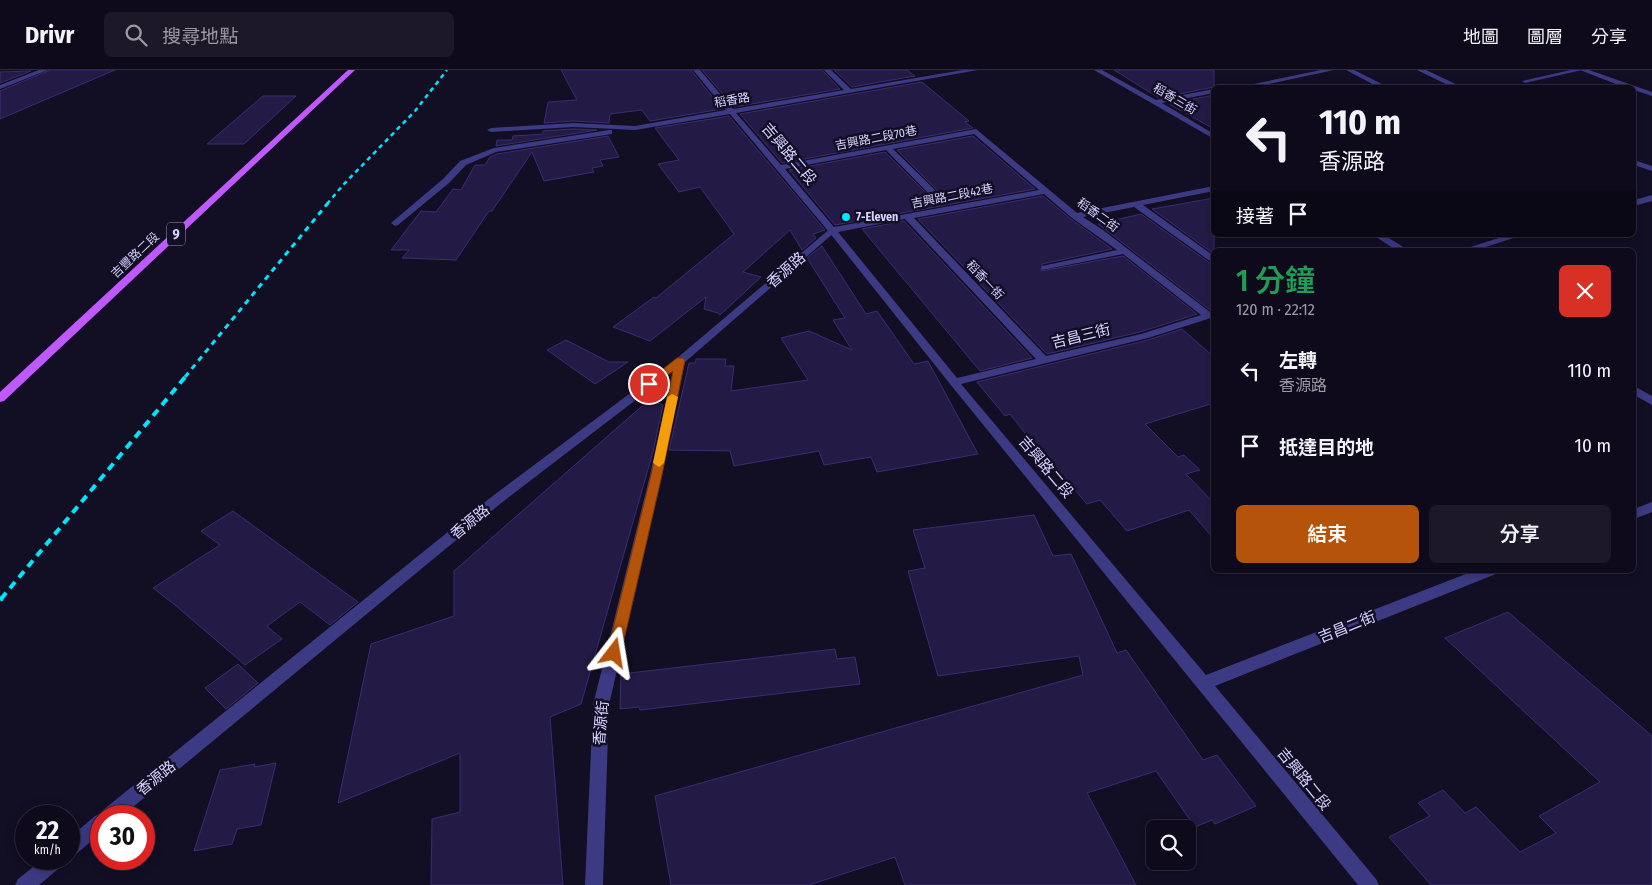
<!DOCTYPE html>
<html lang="zh-TW">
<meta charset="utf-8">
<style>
body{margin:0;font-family:"Fira Sans Condensed","Noto Sans TC",sans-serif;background:#1c1828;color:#f1f3f6;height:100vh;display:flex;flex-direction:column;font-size:19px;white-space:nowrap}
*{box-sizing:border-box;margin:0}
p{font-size:16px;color:#9b9aa3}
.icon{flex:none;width:28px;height:28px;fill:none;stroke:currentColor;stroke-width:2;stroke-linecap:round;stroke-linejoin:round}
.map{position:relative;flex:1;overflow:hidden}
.panel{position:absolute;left:1211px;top:178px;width:425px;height:325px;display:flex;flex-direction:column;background:#0e0a1b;border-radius:8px;box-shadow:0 2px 12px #0003,0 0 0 1px #2e2b3a}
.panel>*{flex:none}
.banner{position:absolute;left:1211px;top:15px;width:425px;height:152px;border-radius:8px;box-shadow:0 2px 12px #0003,0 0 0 1px #2e2b3a;background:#0e0a1b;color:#f1f3f6;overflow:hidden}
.fabs{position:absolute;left:1146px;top:750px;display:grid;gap:10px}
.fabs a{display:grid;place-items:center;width:50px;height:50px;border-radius:8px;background:#0e0a1b;box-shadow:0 2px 12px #0003,0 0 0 1px #2e2b3a;font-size:25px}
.speed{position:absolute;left:15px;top:735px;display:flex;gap:10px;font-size:25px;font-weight:700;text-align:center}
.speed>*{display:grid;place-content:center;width:65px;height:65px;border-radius:50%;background:#0e0a1b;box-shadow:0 2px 12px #0003,0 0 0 1px #2e2b3a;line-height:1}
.speed small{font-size:12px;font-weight:400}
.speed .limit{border:8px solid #d22;background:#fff;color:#111}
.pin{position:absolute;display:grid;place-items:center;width:42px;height:42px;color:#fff;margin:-21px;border:2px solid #fff;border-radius:50%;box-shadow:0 1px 5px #0007}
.me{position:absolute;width:55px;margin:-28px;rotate:14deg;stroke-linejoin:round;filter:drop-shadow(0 0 4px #0008)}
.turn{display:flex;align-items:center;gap:18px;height:105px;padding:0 25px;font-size:22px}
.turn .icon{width:65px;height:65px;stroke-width:2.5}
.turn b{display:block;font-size:35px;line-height:42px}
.then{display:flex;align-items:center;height:48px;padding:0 25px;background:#0003;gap:10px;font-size:19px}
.round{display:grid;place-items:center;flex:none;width:52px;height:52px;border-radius:8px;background:#1c1828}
.headline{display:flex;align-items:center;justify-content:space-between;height:85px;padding:0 25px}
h1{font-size:30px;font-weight:600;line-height:38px;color:#1e9e55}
.primary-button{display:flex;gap:10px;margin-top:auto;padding:10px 25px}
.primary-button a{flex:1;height:58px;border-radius:8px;background:#b45309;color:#fff;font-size:20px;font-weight:600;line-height:58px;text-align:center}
.primary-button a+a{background:#1c1828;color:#f1f3f6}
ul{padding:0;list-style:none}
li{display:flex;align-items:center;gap:15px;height:75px;padding:0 25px}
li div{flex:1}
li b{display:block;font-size:19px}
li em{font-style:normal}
header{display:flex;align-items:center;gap:30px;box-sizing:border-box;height:70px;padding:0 25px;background:#0e0a1b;border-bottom:1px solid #2e2b3a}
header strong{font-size:24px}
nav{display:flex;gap:28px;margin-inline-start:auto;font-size:18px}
.search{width:350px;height:45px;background:#1c1828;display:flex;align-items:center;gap:12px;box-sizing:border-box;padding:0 18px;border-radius:8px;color:#9b9aa3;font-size:19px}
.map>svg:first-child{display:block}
</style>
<header>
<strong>Drivr</strong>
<div class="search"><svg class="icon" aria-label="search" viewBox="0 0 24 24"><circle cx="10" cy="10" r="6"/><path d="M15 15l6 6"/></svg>搜尋地點</div>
<nav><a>地圖</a><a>圖層</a><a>分享</a></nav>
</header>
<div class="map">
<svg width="1652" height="815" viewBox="0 0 1652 815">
<rect width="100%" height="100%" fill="#120e24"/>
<path fill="#231b45" stroke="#3a2d71" d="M50 0H115L0 49V21Z
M561 0H691L722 39 650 51 642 40 610 44 609 53 573 51 544 53 548 32 577 30Z
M702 0H822L840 19 734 37Z
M834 0H907L915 6 852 17Z
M1114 0H1214V17L1159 28Z
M31 1 0 13V2Z
M922 12 969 51 965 52 973 58 782 93 740 44Z
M1214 25V59L1169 34Z
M263 26H296L244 74H207Z
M729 46 825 160 813 164 816 168 802 180 790 160 743 202 761 207 720 245 718 243 704 239 706 227 650 271 613 257 654 227 656 228 734 164 700 117 679 122 658 94 679 90 655 58Z
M573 59 597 60 496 76 497 70H512L513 66 543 64V61Z
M608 66 619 87 600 90 603 96 592 98 594 102 544 111 532 82 492 141H489L456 190 402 188 409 180H391L421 141 436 142 453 119 461 120 475 95H485L490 87 497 84Z
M973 66 1035 119 835 155 789 100 885 82 927 124 932 126 937 121 935 118 897 80Z
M1043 126 1071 149 1112 179 1042 194 1041 201 1123 186 1197 244 1140 262 1047 284 918 149Z
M1214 128V184L1152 139Z
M1141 144 1214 196V239L1210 240 1098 154Z
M904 151 1032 288 980 301 862 159Z
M822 176 866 244 877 241 914 294 928 291 978 384 877 402 871 387 824 395 819 381 734 396 730 381 669 380 689 293H695L696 289H726L725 296H734L731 321 808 310 781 268 809 261 852 280 833 250 845 248 807 188Z
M1182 259 1214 287V333L1145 354 1178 387 1184 385 1200 400 1186 404 1214 433V469L1189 440 1127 461 1100 430 1087 434 1057 399 1054 400 1010 344 1005 346 977 312 1148 270Z
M566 270 609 292H628L595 314 547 280Z
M650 329 663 335 653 382 581 634 550 647 563 815H431L432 749 460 742V683L338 733 371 574 454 546V501Z
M233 441 358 532 330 555 300 532 267 556 282 569 245 595 175 535 153 518 220 475 201 461Z
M1034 445 1053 486 1071 484 1117 583 1126 580 1203 690 1217 685 1256 736 1215 754 1212 750 1195 757 1156 701 1087 723 1136 815H905L895 787 809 815H671L655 726 1083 605 1079 586 938 606 908 501 925 498 913 460Z
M1508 542 1652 666V815H1431L1389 767 1430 746 1418 733 1443 720 1465 743 1476 737 1520 782 1556 763 1539 746 1600 712 1445 568Z
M835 579 837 589 855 587 860 614 640 640 639 637 620 639 621 604Z
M238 594 258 613 226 639 205 618Z
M276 693 261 755 237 759 232 774 194 781 220 700 255 694 254 697Z"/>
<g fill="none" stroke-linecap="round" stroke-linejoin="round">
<path fill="#3c3a83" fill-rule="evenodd" d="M1571 0H1582L1525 13 1522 11Z"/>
<path fill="#3c3a83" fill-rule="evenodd" d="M39 0H48L0 19V15Z
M693 0H700L733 39 844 20 824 0H831L851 19 963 0H978L736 43 781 95 976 59 1077 143 1214 116V121L1143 135 1214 186V194L1134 137 1083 147 1103 160 1210 242 1214 241V247L1148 268 961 314 1206 605 1476 500H1498L1496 504 1215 616 1376 809 1379 815H1358L950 314 829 162 730 44 635 60 573 57 491 62 487 60 491 58 573 53 635 56 726 40ZM974 64 1039 120 834 157 785 99 886 80 928 123 931 124 935 121 934 119 893 79ZM1044 124 1072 148 1117 180 1042 196V200L1123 184 1201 245 1141 264 1046 286 914 148ZM905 149 1036 289 957 308 838 162Z
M1094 0H1102L1156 30 1214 19V23L1162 33 1214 64V69Z
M1321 0H1334L1250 18H1234Z
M1346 0H1354L1390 18H1380Z
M1417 0H1426L1464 18H1454Z
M1580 0H1589L1652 22V26L1634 20V18H1626Z
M609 60H612V64L496 82 466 95 449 113 398 155 395 156 391 153 443 109 460 91 494 78Z
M1634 90 1652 96V101L1634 95Z
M1652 125V131L1634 136V130Z
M1373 165H1384L1408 180H1396Z
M1508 165H1523L1476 180H1461Z
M680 288 685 291 662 405 609 635 603 815H585L593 635 650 405 675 291Z
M1634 316 1652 326V335L1634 325Z
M1652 432V442L1634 449V439Z"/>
<path fill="#3c3a83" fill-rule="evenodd" d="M832 157 835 158V162L684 293 500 434 122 746H101V763L75 785 69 788V768L95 746 101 744 103 740 490 428 676 289Z
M43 789H66L63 795 39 815H15L18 809Z"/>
<path fill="#bf59fe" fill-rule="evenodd" d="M348 0H355L4 331 0 332V322Z"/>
<path stroke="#01e5fc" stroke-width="2.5" stroke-dasharray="4.5 4" stroke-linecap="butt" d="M327 134 344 114 415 41 447 0"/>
<path stroke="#01e5fc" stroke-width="3" stroke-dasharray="5.5 5" stroke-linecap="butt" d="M185 307 328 133"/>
<path stroke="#01e5fc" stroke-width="4" stroke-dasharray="8 6" stroke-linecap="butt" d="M1 529 186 306"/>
<path stroke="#01e5fc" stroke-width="5" stroke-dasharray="10 8" stroke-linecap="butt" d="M0 530 2 528"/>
</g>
<path fill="#b45309" stroke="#753606" d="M677 288H683L685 290 662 405 621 583 619 587 614 589 609 587 607 583 651 405 673 301 653 316H646L644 314Z"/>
<path fill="#f59e0b" d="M672 324 678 327 664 393 659 397 653 393 667 327Z"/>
<circle fill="#01e5fc" stroke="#120e24" stroke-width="2" cx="846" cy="147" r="5"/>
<g text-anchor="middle" stroke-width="5" stroke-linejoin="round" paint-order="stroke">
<g font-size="12" fill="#d7d2ff" stroke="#120e24">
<text transform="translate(1175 29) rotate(31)" y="4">稻香三街</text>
<text transform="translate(732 30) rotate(-10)" y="4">稻香路</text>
<text transform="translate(876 68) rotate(-11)" y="4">吉興路二段70巷</text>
<text transform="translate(952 126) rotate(-11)" y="4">吉興路二段42巷</text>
<text transform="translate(1098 145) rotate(36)" y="4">稻香二街</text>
<text transform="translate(135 185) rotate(-43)" y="4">吉豐路二段</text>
<text transform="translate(985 210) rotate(47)" y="4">稻香一街</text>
</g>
<g font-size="12" font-weight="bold" fill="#d7d2ff" stroke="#120e24" text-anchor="start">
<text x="856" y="151">7-Eleven</text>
</g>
<rect fill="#120e24" stroke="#9c97bd" stroke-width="1" x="167" y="152.5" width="18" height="23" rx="4"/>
<g font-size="14" font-weight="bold" fill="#d7d2ff">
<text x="176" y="169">9</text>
</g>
<g font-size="15" fill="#d7d2ff" stroke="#120e24">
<text transform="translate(789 84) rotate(50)" y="5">吉興路二段</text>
<text transform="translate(786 200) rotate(-41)" y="5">香源路</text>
<text transform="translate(1081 266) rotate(-14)" y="5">吉昌三街</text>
<text transform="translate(1046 397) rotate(50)" y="5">吉興路二段</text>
<text transform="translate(470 452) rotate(-39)" y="5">香源路</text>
<text transform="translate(1347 557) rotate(-22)" y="5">吉昌二街</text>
<text transform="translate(601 653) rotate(-85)" y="5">香源街</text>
<text transform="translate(156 708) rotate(-39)" y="5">香源路</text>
<text transform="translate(1304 709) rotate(51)" y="5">吉興路二段</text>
</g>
</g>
</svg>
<div class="fabs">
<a><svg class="icon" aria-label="search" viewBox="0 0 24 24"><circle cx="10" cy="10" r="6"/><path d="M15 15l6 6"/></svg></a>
</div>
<div class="speed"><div>22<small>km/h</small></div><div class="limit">30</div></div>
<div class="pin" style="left:649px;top:314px;background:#d93025"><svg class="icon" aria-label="arrive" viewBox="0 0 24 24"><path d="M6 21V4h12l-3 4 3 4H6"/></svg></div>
<svg class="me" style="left:614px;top:583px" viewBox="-20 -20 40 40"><path d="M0-17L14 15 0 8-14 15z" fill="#b45309" stroke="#fff" stroke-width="4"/></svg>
<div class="banner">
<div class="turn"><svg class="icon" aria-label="left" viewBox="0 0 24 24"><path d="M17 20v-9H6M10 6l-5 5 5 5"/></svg><div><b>110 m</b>香源路</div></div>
<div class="then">接著<svg class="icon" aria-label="arrive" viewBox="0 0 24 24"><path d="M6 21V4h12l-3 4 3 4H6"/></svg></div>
</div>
<section class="panel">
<div class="headline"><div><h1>1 分鐘</h1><p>120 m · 22:12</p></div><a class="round" style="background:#d93025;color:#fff"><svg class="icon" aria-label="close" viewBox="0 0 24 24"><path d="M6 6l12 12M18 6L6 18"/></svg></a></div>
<ul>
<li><svg class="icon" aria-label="left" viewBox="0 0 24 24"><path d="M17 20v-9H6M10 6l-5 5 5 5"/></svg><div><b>左轉</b><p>香源路</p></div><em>110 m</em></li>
<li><svg class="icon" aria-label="arrive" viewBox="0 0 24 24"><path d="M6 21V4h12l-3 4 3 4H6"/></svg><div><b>抵達目的地</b></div><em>10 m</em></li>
</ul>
<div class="primary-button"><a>結束</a><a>分享</a></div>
</section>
</div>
